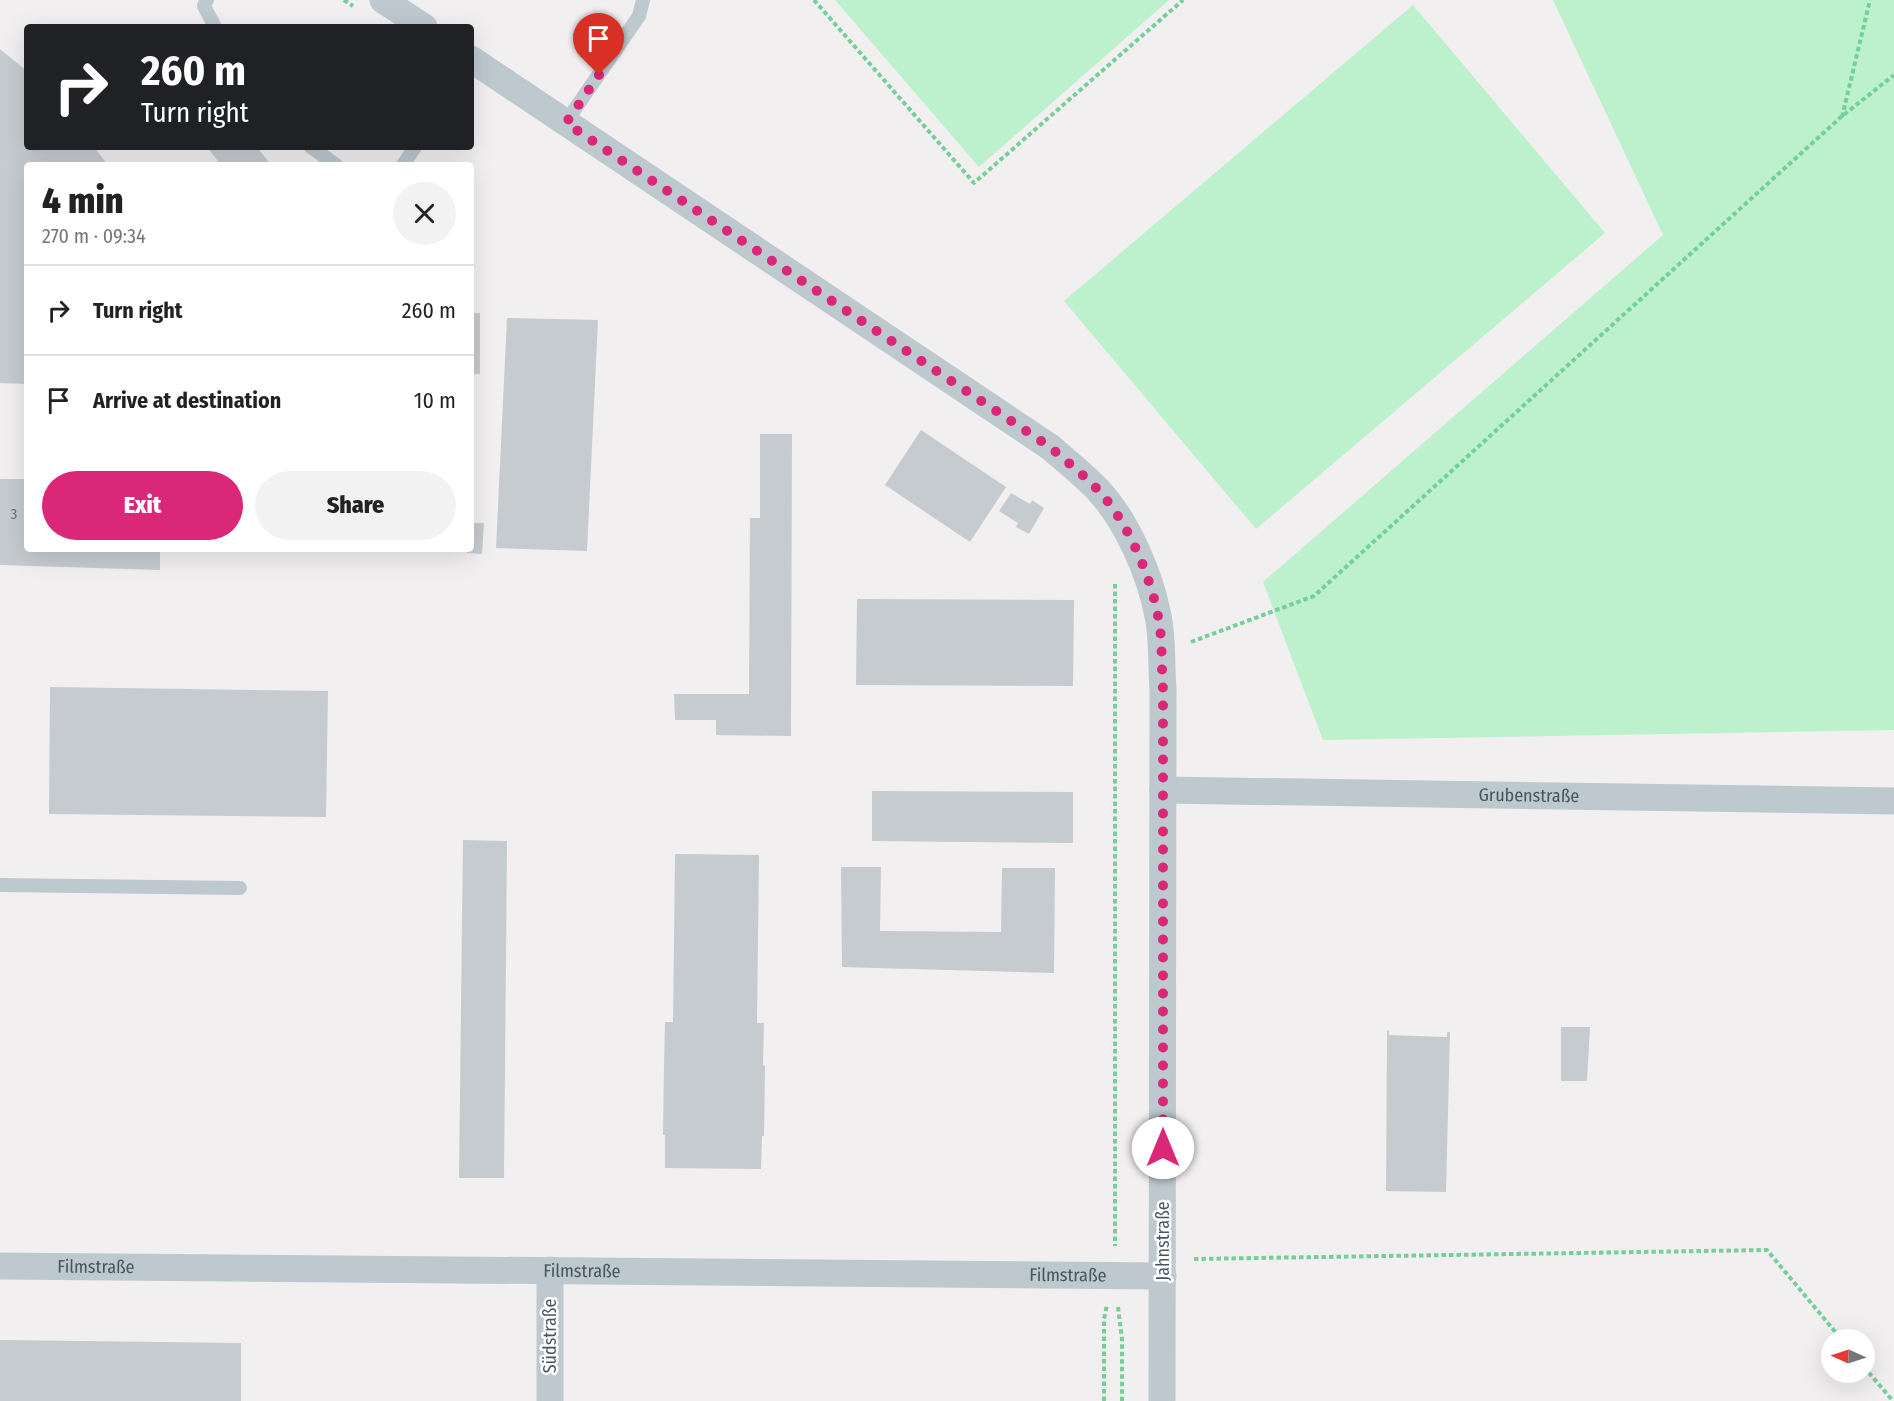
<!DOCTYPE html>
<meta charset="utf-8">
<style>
body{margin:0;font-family:"Fira Sans Condensed",sans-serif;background:#f2f2f2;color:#222;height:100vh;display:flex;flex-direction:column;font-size:22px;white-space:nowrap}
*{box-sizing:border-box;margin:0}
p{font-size:20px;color:#767676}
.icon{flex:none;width:33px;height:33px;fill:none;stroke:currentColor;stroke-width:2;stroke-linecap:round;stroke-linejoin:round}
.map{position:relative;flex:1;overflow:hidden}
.drawer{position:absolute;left:24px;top:162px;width:450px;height:390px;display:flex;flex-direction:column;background:#fff;border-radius:6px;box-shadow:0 6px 24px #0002}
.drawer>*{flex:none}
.hud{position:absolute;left:24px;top:24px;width:450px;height:126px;border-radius:6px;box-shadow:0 6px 24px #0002;background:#202124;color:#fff;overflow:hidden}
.needle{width:39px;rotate:273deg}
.controls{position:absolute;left:1821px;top:1329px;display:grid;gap:12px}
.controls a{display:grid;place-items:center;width:54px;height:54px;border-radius:50%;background:#fff;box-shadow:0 6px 24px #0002;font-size:30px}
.pin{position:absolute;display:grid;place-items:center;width:51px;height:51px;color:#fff;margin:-62px -26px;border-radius:50% 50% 50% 0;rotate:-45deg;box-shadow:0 0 6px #0007}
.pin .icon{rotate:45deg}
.me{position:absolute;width:66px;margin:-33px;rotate:0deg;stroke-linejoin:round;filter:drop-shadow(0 0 4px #0008)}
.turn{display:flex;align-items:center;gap:21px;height:126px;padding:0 18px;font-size:27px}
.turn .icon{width:78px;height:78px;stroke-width:2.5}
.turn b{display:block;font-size:42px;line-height:51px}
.round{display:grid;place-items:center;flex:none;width:63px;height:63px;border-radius:32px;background:#f2f2f2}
.overview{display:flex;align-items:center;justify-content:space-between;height:102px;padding:0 18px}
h1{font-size:36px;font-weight:800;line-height:45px}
.primary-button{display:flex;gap:12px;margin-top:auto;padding:12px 18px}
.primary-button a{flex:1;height:69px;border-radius:36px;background:#db2777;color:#fff;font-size:24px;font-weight:800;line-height:69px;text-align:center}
.primary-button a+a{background:#f2f2f2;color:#222}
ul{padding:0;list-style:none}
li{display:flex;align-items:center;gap:18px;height:90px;padding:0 18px;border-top:2px solid #e0e0e0}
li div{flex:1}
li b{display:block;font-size:22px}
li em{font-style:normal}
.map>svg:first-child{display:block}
</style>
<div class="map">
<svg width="1894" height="1401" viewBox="0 0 1894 1401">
<rect width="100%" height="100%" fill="#f2eff0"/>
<path fill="#bdf0cd" d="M835 0H1169L979 167Z
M1553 0H1894V730L1323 740 1263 582 1663 235Z
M1413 5 1605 233 1256 529 1064 301Z"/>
<path fill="#c6cbcf" d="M0 49 27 71V147H94L108 165H27V383L26 384 0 383Z
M207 147H257L271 165H221Z
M471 313H480V374H471Z
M507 318 598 320 587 551 496 548Z
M921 430 1006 487 970 542 885 485Z
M760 434H792L791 736 716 735V720H675L674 694H749L750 518H760Z
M0 479H27V549H160V570L0 565Z
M1011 493 1030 504 1032 500 1044 508 1029 534 1016 527 1018 523 999 511Z
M471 523H484L482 554 467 553V549H471Z
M857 599 1074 600 1073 686 856 685Z
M50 687 328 691 326 817 49 814Z
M872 791 1073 792V843L872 841Z
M463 840 507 841 504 1178H459Z
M675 854 759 855 757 1023H764L763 1065 765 1066 764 1136H762L761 1169 665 1168V1135H663L664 1065 665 1022H673Z
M841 867H881L880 931 1001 932 1002 868H1055L1054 973 842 967Z
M1561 1027H1590L1587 1081H1561Z
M1387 1030 1389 1031V1035L1447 1037V1032H1450L1446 1192 1386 1191Z
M0 1340 241 1343V1401H0Z"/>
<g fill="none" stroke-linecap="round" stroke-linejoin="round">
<path stroke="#74cf9b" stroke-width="4" stroke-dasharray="4.5 3" stroke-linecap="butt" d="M344 0 353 6
M814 0 974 183 1183 0
M1842 117 1870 0
M1115 584V1246
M1191 642 1314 596 1841 117 1894 75
M1194 1259 1767 1250 1842 1340
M1118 1307 1122 1339V1401
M1864 1367 1893 1401
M1104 1401V1319L1107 1305"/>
<path stroke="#bdc8cf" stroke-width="14" d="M207 0 204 6 215 27
M566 122 639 16 643 0
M311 147 336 165
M403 165 415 147
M0 885 240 888"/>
<g stroke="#bdc8cf" stroke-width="27">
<path d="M383 0 424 27"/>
<path d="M471 59 1050 447C1066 461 1083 474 1098 490 1127 521 1150 574 1158 616 1163 640 1161 666 1163 689L1162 1401"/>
<path id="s1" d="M1163 790 1894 801"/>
<path id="s2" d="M0 1266 1163 1276"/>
<path d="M550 1401V1270"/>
</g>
</g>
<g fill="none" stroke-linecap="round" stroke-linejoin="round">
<path stroke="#db2777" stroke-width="10" stroke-dasharray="0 18" d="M599 75 566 123 1050 447C1066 461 1083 474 1098 490 1127 521 1150 574 1158 616 1163 640 1161 666 1163 689V1148"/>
</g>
<g text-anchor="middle" stroke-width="5" stroke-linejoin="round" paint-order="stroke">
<g font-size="15" fill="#67727a">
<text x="14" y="519">3</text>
</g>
<g font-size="18" fill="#47555d" stroke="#fff">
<text dy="6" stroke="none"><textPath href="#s1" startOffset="366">Grubenstraße</textPath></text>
<text transform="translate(1163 1241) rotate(-90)" y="6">Jahnstraße</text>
<text dy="6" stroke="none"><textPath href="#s2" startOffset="96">Filmstraße</textPath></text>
<text dy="6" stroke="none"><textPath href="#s2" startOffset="582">Filmstraße</textPath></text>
<text dy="6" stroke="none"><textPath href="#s2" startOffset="1068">Filmstraße</textPath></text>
<text transform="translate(550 1336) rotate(-90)" y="6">Südstraße</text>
</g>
</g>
</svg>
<div class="controls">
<a><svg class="needle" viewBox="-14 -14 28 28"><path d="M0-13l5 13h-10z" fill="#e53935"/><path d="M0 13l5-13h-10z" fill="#767676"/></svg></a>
</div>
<div class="pin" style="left:599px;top:75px;background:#d93025"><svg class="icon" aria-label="arrive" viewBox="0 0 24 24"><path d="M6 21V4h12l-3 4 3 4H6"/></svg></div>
<svg class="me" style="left:1163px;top:1148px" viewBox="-20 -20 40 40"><circle r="19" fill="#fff"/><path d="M0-13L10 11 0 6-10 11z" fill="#db2777"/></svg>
<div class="hud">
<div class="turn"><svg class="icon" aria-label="right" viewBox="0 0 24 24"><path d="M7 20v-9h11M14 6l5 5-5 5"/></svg><div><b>260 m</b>Turn right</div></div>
</div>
<section class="drawer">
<div class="overview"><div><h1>4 min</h1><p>270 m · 09:34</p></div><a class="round"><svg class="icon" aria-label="close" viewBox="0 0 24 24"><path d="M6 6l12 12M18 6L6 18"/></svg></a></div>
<ul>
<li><svg class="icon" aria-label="right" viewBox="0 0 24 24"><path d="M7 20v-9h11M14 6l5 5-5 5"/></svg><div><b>Turn right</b></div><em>260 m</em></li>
<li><svg class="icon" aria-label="arrive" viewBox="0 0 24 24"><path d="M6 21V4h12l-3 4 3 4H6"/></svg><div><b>Arrive at destination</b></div><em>10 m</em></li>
</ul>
<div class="primary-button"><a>Exit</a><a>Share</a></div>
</section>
</div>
